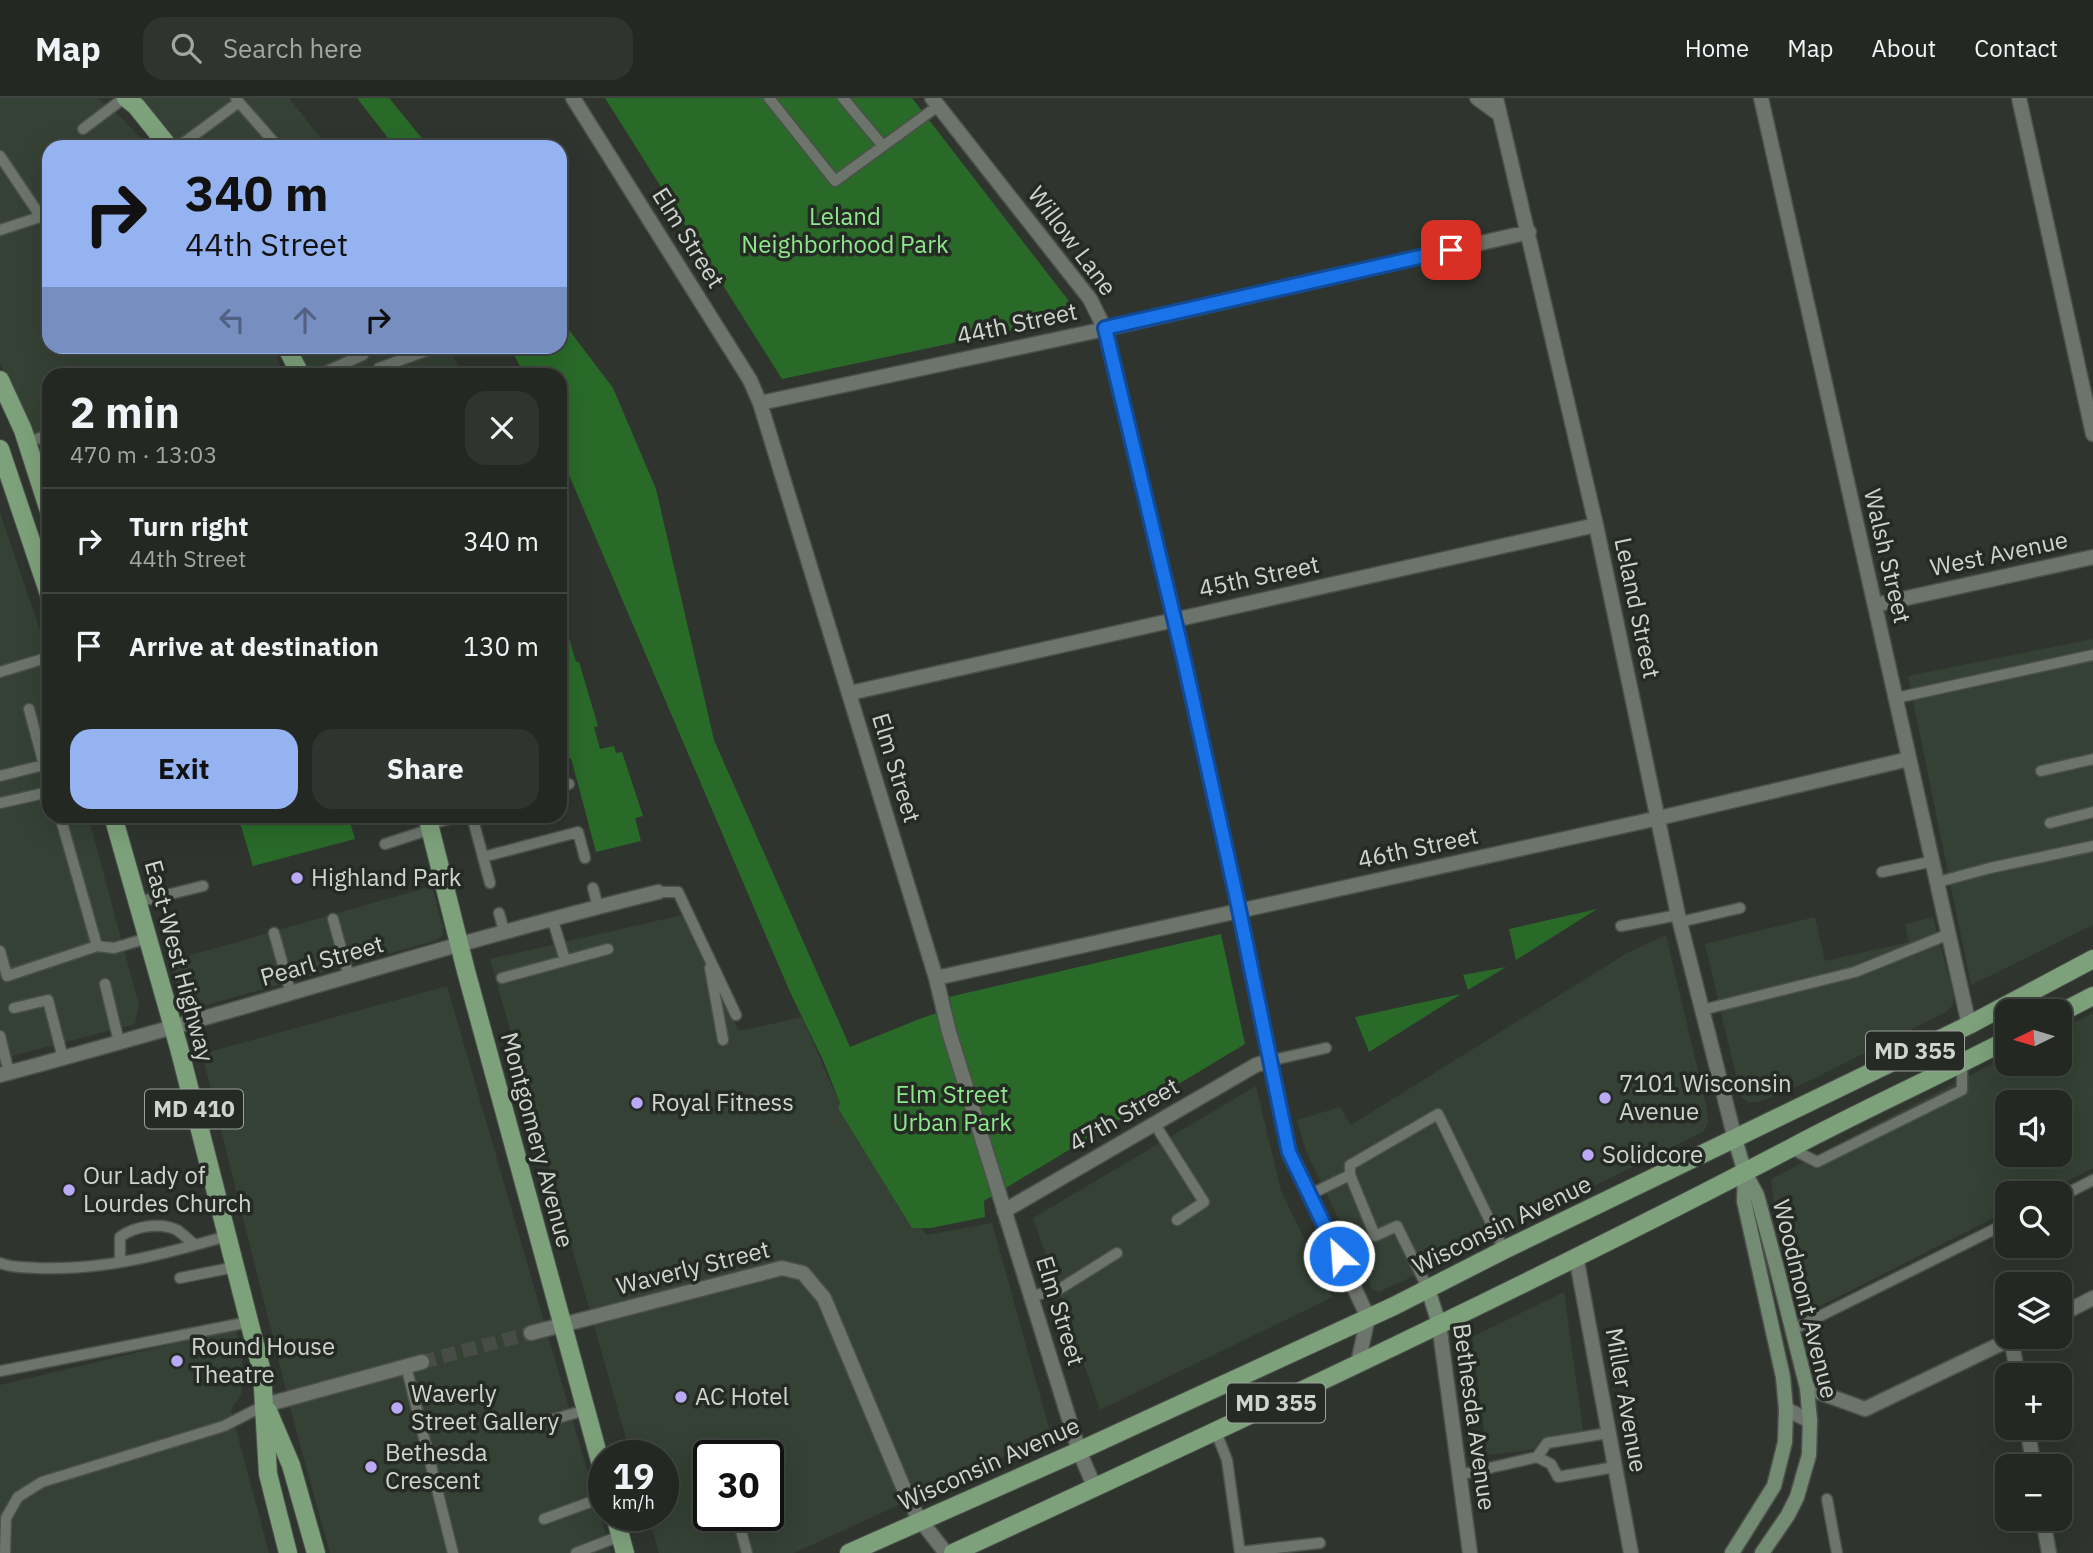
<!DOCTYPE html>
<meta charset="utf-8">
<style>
body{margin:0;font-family:"IBM Plex Sans",sans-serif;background:#2f342f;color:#f1f3f6;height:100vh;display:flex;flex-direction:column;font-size:26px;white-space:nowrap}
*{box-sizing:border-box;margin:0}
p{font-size:23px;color:#a3a6a5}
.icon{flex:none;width:38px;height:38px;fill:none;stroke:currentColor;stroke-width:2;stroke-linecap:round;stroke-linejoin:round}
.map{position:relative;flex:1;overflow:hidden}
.details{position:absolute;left:42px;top:270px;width:525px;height:455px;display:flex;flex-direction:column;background:#232822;border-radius:21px;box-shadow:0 7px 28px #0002,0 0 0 2px #404440}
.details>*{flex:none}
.banner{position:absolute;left:42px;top:42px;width:525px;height:214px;border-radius:21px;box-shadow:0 7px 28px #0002,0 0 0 2px #404440;background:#95b2f1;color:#111;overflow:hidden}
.needle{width:46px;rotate:265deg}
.tools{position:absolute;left:1995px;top:901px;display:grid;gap:14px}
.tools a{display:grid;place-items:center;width:77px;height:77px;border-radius:14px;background:#232822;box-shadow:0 7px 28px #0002,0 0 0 2px #404440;font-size:35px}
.speed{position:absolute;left:588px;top:1342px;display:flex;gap:14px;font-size:35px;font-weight:700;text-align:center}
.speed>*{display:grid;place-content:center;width:91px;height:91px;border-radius:50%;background:#232822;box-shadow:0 7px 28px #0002,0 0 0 2px #404440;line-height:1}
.speed small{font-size:18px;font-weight:400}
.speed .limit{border:4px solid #111;border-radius:10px;background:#fff;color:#111}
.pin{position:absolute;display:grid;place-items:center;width:60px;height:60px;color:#fff;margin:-30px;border-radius:14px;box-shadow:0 4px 10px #0006}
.me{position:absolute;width:77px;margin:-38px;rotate:334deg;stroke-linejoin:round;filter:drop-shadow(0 0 5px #0008)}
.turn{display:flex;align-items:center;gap:24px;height:147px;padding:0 28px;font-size:32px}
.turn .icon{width:91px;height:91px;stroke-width:2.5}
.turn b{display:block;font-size:49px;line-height:60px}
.lanes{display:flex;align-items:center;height:66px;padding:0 28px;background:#0003;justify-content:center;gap:35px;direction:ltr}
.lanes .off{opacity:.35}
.round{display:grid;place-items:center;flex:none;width:74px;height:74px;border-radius:21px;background:#2f342f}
.head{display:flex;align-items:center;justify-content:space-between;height:119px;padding:0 28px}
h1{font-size:42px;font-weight:700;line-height:52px}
.button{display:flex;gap:14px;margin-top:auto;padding:14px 28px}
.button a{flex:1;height:80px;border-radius:21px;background:#95b2f1;color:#111;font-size:28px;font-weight:700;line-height:80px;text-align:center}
.button a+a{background:#2f342f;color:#f1f3f6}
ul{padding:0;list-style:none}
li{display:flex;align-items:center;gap:21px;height:105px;padding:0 28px;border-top:2px solid #404440}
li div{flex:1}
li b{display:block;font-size:26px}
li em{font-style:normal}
header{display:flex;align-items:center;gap:42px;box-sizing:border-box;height:98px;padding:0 35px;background:#232822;border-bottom:2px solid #404440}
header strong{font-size:33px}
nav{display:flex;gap:38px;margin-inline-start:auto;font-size:24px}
.search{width:490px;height:63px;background:#2f342f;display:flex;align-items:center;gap:18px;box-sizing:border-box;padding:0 24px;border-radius:21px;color:#a3a6a5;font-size:26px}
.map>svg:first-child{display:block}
</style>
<header>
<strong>Map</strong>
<div class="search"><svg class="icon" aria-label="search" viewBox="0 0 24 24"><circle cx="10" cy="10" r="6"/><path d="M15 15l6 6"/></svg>Search here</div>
<nav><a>Home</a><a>Map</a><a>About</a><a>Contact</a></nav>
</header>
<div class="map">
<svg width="2093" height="1455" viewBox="0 0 2093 1455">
<rect width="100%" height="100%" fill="#2f352e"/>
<path fill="#354134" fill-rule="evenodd" d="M0 0H97L122 20 149 49H49V248L272 249 284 276H49V383L27 323 0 266Z
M126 0H289L328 49H169Z
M286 249H449L462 276H300Z
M0 415 49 559V718H88L139 907 135 926 0 961Z
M2093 541V827L1971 887 1908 578Z
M432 788 443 831 442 838 437 842 196 910 184 906 180 899 170 863Z
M682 817 739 933 802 919 835 995 926 1137 992 1125 1051 1337 794 1455H659L648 1418H663V1358H631L490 861ZM709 1358H768V1418H709Z
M1815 819 1825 863 1909 844 1905 826 1933 819 1954 899 1953 907 1946 914 1809 983 1759 1004 1749 1005 1741 999 1705 846Z
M1666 837 1707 1011 1708 1025 1704 1033 1427 1172 1379 1194 1373 1192 1306 1053 1297 1022 1340 1009 1351 1027 1627 855Z
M447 888 611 1455H330L298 1340 202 956Z
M2093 915V1070L2043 1095 2007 1096V1113L1801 1218 1773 1100 1771 1081 2007 958V966H2060V932ZM2007 1004H2060V1057H2007Z
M1256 988 1281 1093 1333 1199 1100 1312 1033 1120Z
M1564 1194 1585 1346 1487 1357 1472 1239Z
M236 1231 242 1262 243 1285 241 1297 231 1312 269 1455H0V1287Z"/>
<path fill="#296a29" d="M357 0H389L429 49H395Z
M605 0H912L1075 211V217L1071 220 782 281Z
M560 220 613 290 656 391 714 642 850 949 922 920 952 910 949 899 1221 836 1245 946 984 1103 985 1119 931 1130H912L838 1010 840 1005 823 962 790 894 560 356V276H524L510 249 560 248Z
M565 526 576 564H579L598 628 594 629 600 651 614 648 616 655 622 654 643 718 635 720 641 743 596 754 571 660 560 663V528Z
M238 718H348L355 741 253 768Z
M1597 811 1516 862 1509 831Z
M1506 869 1468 892 1463 877Z
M1461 896 1369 954 1355 919Z"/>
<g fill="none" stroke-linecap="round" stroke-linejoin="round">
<path stroke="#474d46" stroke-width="14" stroke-dasharray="14 7" stroke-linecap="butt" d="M422 1264 531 1235"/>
<g stroke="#4b504a" stroke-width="13">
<path id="lane" d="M769 0 835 83 938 8
M843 0 883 48
M236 1 273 43
M83 31 124 0
M178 49 239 4
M0 58 41 119
M0 132 49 116
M320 276 363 257V248
M379 276V270L434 250
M27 344 49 337
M0 574 49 559
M1896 600 2093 557
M29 611 44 667
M2041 673 2093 661
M0 678 48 666
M560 689 569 686
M0 705 49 694
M60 718 97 848
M472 718 490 785
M2050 725 2093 714
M430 726 461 718
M385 746 431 731
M483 759 578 734 585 760
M1882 774 1934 763
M1938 784 1990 770 2093 748
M593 790 598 809
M658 794H678L736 917
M138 804 203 788
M499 815 504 833
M552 820 565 862
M333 821 349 879
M1680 824 1740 810
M1621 828 1678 817
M274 835 291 896
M0 853 7 878 97 848 114 850 148 840
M710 870 723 942
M502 880 608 851
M105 886 119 944
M14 910 48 902 63 960
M1702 912 1855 874 1949 836
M0 938 9 975
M1269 963 1326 950
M1154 1025 1204 1104 1177 1122
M1790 1050 1817 1064 1962 992V966
M1309 1097 1350 1077
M2060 1099 2093 1082
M120 1164V1139C135 1128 160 1124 177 1132 183 1136 190 1143 195 1147
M0 1165C12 1170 24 1169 37 1170 102 1173 165 1156 227 1138
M180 1180 235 1169
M1428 1191 1397 1128 1375 1138 1350 1077V1067L1438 1016 1504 1152
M1031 1198 1058 1192 1117 1155
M1792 1232 2007 1125
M406 1268 453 1455
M0 1273 249 1224
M554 1321 586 1312
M1216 1334 1227 1362 1240 1455
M429 1359 447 1355
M1537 1359 1547 1345 1608 1335
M1459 1377 1537 1359 1551 1366 1558 1379 1615 1369
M1827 1401 1837 1455
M737 1418 747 1455
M544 1421 604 1399
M1240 1454 1320 1445
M5 1455 6 1420 18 1399 42 1384 224 1328 265 1307
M576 1455 620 1438"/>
</g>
<g stroke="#4b504a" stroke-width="17">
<path id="street" d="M573 0 750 282 760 305 936 880 949 934 1079 1353 1095 1390
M932 0 1090 201 1105 231 1178 536 1236 797 1289 1053 1368 1219 1358 1265
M1477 0 1499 16
M1496 0 1596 427 1678 817 1735 1041
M1761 0 1969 927
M2019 0 2093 336
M760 305 1105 231 1529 134
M1875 507 2093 459
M850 595 1596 427
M936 880 1659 720 1909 661
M0 977C220 919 437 848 658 794
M1004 1113 1256 967 1269 963
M1576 1158 1631 1455
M2060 1217 2093 1200
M1439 1226 1470 1455
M531 1235 782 1170 803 1175 824 1200 909 1403 920 1422 946 1455
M2011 1241 2018 1278
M1807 1290 1865 1311 2015 1239
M265 1307 422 1264
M1786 1311 1810 1323
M2027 1330 2034 1368
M2043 1421 2049 1455"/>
</g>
<g stroke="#4b504a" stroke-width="17">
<path id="secondary" d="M1735 1041 1745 1075 1757 1097 1776 1167 1807 1290 1810 1323 1809 1357 1797 1399 1788 1417 1762 1455
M1428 1191 1439 1226
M1732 1455 1774 1388 1785 1344 1786 1311 1783 1279 1744 1103 1745 1076"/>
</g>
<g stroke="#4b504a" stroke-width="20">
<path id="primary" d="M126 0 136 8 169 49
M286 248 300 276
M0 282 23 332 49 413
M0 351 49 496
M113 718 179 950 262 1274 268 1376 288 1455
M427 718 466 873 604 1378
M2060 915 2093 898
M268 1313 291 1367 316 1455
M615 1418 625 1455
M849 1455 1079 1353 1394 1208 1504 1152 1969 927 2093 861
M953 1455C1235 1325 1516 1194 1791 1050 1862 1012 1936 979 2007 942"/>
</g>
<use href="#lane" stroke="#6c746b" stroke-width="10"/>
<use href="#street" stroke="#6c746b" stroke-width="14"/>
<use href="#secondary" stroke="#748b73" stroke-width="14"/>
<use href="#primary" stroke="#7da27b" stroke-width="18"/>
</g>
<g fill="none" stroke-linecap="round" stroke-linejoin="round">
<g stroke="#114b97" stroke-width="18">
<path id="route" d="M1339 1158 1289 1054 1236 797 1184 562 1105 230 1451 152"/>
</g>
<use href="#route" stroke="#1a73e8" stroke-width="12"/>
</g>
<g fill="#baaaf6" stroke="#252b24" stroke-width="2.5">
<circle cx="297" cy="780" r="7"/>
<circle cx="1605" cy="1000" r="7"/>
<circle cx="637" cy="1005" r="7"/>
<circle cx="1588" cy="1057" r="7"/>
<circle cx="69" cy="1092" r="7"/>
<circle cx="177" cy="1263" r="7"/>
<circle cx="681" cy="1299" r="7"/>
<circle cx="397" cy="1310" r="7"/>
<circle cx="371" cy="1369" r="7"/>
</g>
<g text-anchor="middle" stroke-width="7" stroke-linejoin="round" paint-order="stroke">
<g fill="#252b24" stroke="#9ca19c" stroke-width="2">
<rect x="1866" y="933.5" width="98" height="39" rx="5"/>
<rect x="145" y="991.5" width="98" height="39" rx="5"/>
<rect x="1227" y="1285.5" width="98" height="39" rx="5"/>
</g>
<g font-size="23" font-weight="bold" fill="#cfd4cf">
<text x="1915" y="961">MD 355</text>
<text x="194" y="1019">MD 410</text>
<text x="1276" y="1313">MD 355</text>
</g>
<g font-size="24" fill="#8ee88c" stroke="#252b24">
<text x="845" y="127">Leland<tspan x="845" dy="28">Neighborhood Park</tspan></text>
<text x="952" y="1005">Elm Street<tspan x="952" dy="28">Urban Park</tspan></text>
</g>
<g font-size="24" fill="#cfd4cf" stroke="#252b24">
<text transform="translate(688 140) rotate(58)" y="8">Elm Street</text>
<text transform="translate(1072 143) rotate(53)" y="8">Willow Lane</text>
<text transform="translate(1017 226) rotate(-12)" y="8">44th Street</text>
<text transform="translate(1999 456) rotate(-12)" y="8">West Avenue</text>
<text transform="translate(1887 458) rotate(77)" y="8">Walsh Street</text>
<text transform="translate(1259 479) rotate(-12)" y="8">45th Street</text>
<text transform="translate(1637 510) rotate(78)" y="8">Leland Street</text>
<text transform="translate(896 670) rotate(73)" y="8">Elm Street</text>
<text transform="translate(1418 750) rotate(-12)" y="8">46th Street</text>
<text transform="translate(179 863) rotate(75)" y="8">East-West Highway</text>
<text transform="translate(322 863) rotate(-16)" y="8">Pearl Street</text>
<text transform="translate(1124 1017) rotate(-30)" y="8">47th Street</text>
<text transform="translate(537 1042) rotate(75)" y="8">Montgomery Avenue</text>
<text transform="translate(1502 1127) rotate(-26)" y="8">Wisconsin Avenue</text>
<text transform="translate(693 1170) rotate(-14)" y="8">Waverly Street</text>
<text transform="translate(1805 1201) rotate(76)" y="8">Woodmont Avenue</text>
<text transform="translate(1060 1213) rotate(73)" y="8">Elm Street</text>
<text transform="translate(1626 1302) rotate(80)" y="8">Miller Avenue</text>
<text transform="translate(1474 1319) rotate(82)" y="8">Bethesda Avenue</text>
<text transform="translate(989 1366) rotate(-24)" y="8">Wisconsin Avenue</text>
</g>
<g font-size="24" fill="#cfd4cf" stroke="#252b24" text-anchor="start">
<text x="311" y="788">Highland Park</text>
<text x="1619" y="994">7101 Wisconsin<tspan x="1619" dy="28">Avenue</tspan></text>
<text x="651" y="1013">Royal Fitness</text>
<text x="1602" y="1065">Solidcore</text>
<text x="83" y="1086">Our Lady of<tspan x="83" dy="28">Lourdes Church</tspan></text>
<text x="191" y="1257">Round House<tspan x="191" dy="28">Theatre</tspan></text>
<text x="411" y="1304">Waverly<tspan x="411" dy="28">Street Gallery</tspan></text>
<text x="695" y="1307">AC Hotel</text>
<text x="385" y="1363">Bethesda<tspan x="385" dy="28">Crescent</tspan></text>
</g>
</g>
</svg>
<div class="tools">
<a><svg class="needle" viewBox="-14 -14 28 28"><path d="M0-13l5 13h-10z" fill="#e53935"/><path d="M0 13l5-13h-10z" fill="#a3a6a5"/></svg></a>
<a><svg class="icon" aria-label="sound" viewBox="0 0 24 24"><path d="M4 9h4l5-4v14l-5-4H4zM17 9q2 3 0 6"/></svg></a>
<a><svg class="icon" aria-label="search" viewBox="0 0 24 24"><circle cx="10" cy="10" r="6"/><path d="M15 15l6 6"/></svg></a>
<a><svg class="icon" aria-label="layers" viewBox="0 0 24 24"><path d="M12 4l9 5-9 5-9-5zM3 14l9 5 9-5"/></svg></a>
<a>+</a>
<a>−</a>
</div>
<div class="speed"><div>19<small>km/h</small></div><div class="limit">30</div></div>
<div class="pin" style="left:1451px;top:152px;background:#d93025"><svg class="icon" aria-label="arrive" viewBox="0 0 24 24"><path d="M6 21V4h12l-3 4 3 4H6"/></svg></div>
<svg class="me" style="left:1339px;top:1158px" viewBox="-20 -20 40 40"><circle r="17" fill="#1a73e8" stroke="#fff" stroke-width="3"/><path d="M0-11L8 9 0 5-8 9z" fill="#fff"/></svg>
<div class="banner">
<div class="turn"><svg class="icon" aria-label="right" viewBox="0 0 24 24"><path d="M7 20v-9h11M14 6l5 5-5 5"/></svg><div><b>340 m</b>44th Street</div></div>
<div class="lanes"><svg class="icon off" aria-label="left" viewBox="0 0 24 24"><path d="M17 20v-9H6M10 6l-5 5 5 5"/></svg><svg class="icon off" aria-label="ahead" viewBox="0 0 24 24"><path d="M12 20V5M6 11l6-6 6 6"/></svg><svg class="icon" aria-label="right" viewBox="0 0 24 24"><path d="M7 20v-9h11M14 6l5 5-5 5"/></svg></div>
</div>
<section class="details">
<div class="head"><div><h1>2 min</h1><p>470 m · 13:03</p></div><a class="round"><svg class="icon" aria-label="close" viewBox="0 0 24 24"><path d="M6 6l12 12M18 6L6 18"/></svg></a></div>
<ul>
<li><svg class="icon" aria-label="right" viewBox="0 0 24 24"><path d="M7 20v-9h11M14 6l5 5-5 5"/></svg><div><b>Turn right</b><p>44th Street</p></div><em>340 m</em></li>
<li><svg class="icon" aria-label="arrive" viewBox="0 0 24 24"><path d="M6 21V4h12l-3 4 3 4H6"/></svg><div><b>Arrive at destination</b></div><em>130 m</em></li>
</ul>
<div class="button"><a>Exit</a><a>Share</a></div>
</section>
</div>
